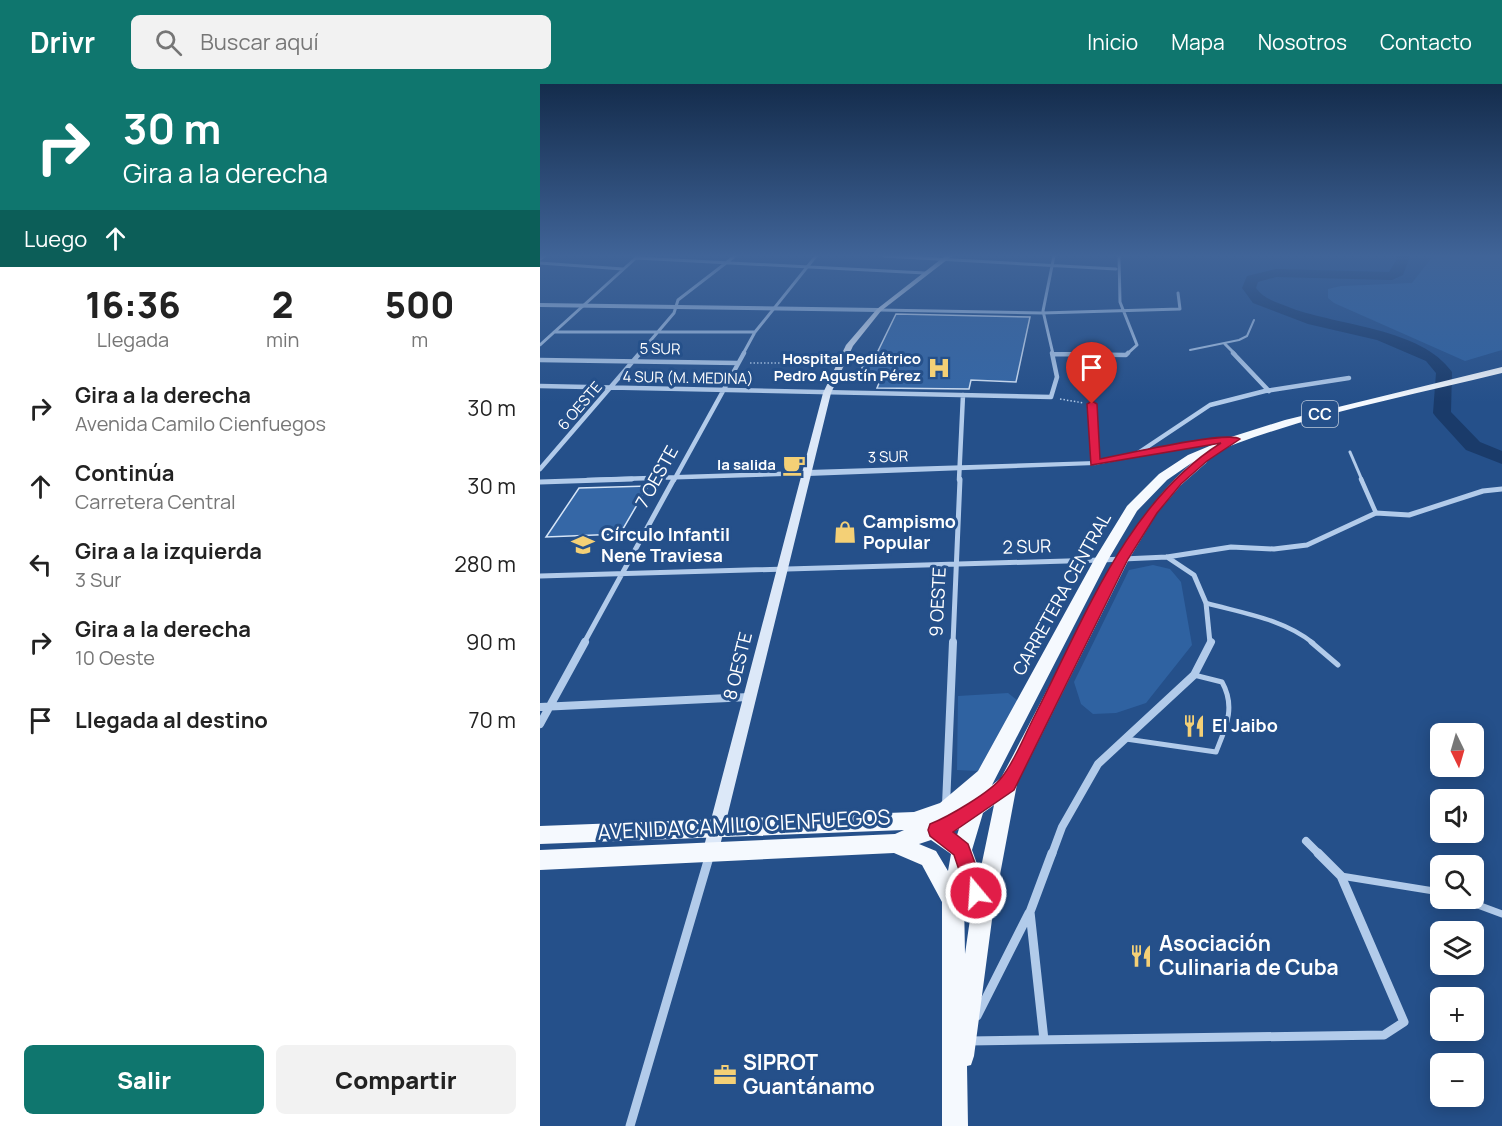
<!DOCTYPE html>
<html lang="es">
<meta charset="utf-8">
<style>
body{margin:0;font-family:Manrope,sans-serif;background:#f2f2f2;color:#222;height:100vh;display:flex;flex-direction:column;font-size:22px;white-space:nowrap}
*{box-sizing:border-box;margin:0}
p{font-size:20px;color:#767676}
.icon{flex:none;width:33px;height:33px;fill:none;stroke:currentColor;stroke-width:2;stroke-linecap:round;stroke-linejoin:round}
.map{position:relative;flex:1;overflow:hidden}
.sheet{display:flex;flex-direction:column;background:#fff;width:540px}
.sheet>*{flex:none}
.hud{background:#0f766e;color:#fff;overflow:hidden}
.needle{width:39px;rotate:175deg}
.buttons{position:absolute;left:890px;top:639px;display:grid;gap:12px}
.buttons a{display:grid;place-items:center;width:54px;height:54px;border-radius:9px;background:#fff;box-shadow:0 3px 15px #0003;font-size:30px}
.pin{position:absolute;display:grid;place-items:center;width:51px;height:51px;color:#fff;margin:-62px -26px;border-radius:50% 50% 50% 0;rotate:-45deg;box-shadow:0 0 6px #0007}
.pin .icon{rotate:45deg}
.me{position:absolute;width:66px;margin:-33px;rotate:342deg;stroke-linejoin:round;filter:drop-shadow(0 0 4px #0008)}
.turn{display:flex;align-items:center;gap:21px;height:126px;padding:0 24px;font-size:27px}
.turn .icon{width:78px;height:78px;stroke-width:2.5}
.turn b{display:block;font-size:42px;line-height:51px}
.then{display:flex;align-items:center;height:57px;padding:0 24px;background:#0003;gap:12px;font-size:22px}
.eta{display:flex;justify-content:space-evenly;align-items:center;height:102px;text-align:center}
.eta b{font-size:36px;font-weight:800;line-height:42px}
.cta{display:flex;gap:12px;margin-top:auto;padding:12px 24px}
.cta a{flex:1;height:69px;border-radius:9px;background:#0f766e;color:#fff;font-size:24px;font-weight:800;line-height:69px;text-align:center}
.cta a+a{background:#f2f2f2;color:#222}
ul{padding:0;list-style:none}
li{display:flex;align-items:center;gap:18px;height:78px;padding:0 24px}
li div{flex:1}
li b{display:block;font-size:22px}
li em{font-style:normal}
header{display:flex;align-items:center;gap:36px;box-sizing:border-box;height:84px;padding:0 30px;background:#0f766e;color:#fff}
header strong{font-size:28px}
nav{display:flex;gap:33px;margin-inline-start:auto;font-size:21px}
.search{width:420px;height:54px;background:#f2f2f2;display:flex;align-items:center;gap:15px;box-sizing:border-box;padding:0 21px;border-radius:9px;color:#767676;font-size:22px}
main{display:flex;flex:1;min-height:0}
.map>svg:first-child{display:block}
</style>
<header>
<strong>Drivr</strong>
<div class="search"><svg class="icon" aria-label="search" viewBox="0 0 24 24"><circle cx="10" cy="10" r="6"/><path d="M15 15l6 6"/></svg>Buscar aquí</div>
<nav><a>Inicio</a><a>Mapa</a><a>Nosotros</a><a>Contacto</a></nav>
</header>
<main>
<section class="sheet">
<div class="hud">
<div class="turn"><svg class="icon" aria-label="right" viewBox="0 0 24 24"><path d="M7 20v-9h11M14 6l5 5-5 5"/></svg><div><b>30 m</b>Gira a la derecha</div></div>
<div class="then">Luego<svg class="icon" aria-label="ahead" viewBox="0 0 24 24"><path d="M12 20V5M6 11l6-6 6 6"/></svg></div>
</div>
<div class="eta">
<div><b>16:36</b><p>Llegada</p></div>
<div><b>2</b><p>min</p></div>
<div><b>500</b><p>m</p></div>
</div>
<ul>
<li><svg class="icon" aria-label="right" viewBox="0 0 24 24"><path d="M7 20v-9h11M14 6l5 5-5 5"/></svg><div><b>Gira a la derecha</b><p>Avenida Camilo Cienfuegos</p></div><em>30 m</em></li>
<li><svg class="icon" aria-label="ahead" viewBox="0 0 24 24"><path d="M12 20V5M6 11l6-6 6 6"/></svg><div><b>Continúa</b><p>Carretera Central</p></div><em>30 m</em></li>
<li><svg class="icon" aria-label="left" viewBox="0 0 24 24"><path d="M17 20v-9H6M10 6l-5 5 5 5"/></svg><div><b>Gira a la izquierda</b><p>3 Sur</p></div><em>280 m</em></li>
<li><svg class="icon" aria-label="right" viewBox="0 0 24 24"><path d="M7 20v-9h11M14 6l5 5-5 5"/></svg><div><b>Gira a la derecha</b><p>10 Oeste</p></div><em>90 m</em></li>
<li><svg class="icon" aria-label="arrive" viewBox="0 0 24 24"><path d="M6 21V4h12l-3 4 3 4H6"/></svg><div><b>Llegada al destino</b></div><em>70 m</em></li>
</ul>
<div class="cta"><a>Salir</a><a>Compartir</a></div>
</section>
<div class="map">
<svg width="962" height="1042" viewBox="0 0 962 1042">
<rect width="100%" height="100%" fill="#25508a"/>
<path fill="#2f62a1" d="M893 172H962V266L925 277 794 219 788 214V205L801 202 872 199Z
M613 481 630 485 641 498 652 561 606 619 576 629 553 630 541 620 534 598 589 486Z
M468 609 477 616 438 687 417 686 418 612Z"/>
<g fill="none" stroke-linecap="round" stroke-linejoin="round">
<path fill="#1a3b6a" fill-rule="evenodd" d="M855 172H867L869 175 863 191 852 196 736 193 718 198 716 204C725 216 737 218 751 224 799 242 881 244 912 288L911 328 940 358 962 367V380L926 366 896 333 893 329 896 289 886 277 837 256 768 240 713 219 702 204 707 192 736 185 849 188 857 175Z"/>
</g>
<path fill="#3567a6" stroke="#d6e5f7" stroke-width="1.5" d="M356 230 490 233 476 298 431 296 429 305 337 304 342 292 318 291 330 269H337Z
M108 402 80 450 6 453 39 404Z"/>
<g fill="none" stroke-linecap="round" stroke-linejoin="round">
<path stroke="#b2cbea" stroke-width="1.5" stroke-dasharray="1.5 2" stroke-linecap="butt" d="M210 279H240
M520 315 544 319"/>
<path stroke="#b2cbea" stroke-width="2" d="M650 266 699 256 707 252 714 236"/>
<path stroke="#b2cbea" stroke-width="3" d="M810 368 822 396"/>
<path stroke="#b2cbea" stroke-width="4.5" d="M821 395 836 429
M666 519C702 529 744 535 773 559"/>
<path stroke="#b2cbea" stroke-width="5" d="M771 558 798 581
M586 655 676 668C686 643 696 623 682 598L654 591"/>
<path stroke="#b2cbea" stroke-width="7" d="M801 792 900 808
M919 814 962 830"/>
<path stroke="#b2cbea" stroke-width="3" d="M343 172 576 185
M579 172 580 218 597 261 587 270
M96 174 385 189
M0 175 4 172
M0 179 83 185
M339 226 502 229 640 225 638 209
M14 248H215
M685 260 695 270
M0 261 98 172
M99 270 134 229 138 216 195 172
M203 270 215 248 276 172
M513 270H532
M513 270 503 227 514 172"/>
<path stroke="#b2cbea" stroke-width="4.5" d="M693 269 729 307
M513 270 586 271 588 269
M0 276 198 279
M0 302 511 313 517 293 512 269
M552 320 555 379
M595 371 670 321 725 307 809 294
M0 385 100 269
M47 396 268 389
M134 396 204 269
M419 396 423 311"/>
<path stroke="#b2cbea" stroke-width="5" d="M0 398 92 395
M627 473 654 491 666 519 670 559
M0 492 561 476 627 473 691 463 734 465 767 461 836 429 869 431 943 407 962 405
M44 559 134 395
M413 559 420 395"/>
<path stroke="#b2cbea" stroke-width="8" d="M0 623 209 613
M0 640 45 558
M406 721 413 558
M766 757 779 770
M512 770 522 743 558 680 654 591 671 558"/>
<path stroke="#b2cbea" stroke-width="9" d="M437 932 489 829
M504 956 490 828 512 769
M429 957 844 951 864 938 801 792 778 769
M90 1042 170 770"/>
<path fill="#b2cbea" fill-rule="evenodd" d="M0 219 339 224 342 226 339 228 0 223Z
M695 353H698V357L664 360 555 381 268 392 264 389 268 386 555 377 664 356Z"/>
<path fill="#dce8f8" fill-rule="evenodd" d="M405 172H412L341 227 313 262 291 309 178 770 176 775 170 778 164 775 162 770 283 309 306 261 337 225Z"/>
<path fill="#f5f9fe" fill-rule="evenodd" d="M962 283V289C862 314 758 332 663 373L668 376 666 379 641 401 617 429 589 475 477 700 453 828 434 972 431 981 427 982 428 1042H402V818L382 781 354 769 0 786V766L355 750 364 746 0 760V742L374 728 400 719 438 687 554 476 587 422 619 390 648 371 691 353 745 336ZM653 378C600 424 570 485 538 547 512 596 487 645 461 694L452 701 568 476 597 427 627 396ZM454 721 440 788 432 766 443 729ZM419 745 417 751 412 748ZM391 756 411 770 408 787 396 767 379 760ZM425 808 431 828 425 870 424 816Z"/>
</g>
<linearGradient id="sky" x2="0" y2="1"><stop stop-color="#142c4c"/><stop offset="0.54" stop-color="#406498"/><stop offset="1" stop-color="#406498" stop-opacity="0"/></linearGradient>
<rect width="962" height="318" fill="url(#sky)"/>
<path fill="#e11d48" stroke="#92132f" stroke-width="1.5" d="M552 317 557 320 560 375C581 371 688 346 700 355L667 377 641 400 617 429 588 475 474 706 413 748 428 760 446 809 443 816 436 819 429 816 414 771 390 752 388 746 390 740C408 733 451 708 462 693 476 675 485 650 496 629 544 535 588 417 681 359L551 381 547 320Z"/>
<defs>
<g id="hospital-bare" transform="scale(1.8)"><path d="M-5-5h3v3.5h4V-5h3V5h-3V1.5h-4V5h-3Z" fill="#f4d076" stroke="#25508a" stroke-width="2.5" paint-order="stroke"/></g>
<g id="cafe-bare" transform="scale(1.8)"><path d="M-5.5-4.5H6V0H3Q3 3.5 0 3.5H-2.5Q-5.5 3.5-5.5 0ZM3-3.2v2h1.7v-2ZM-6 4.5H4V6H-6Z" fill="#f4d076" stroke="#25508a" stroke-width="2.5" paint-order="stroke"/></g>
<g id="shop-bare" transform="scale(1.8)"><path d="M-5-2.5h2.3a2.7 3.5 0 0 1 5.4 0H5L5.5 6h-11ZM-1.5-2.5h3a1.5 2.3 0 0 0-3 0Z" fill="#f4d076" stroke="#25508a" stroke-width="2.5" paint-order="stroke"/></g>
<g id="school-bare" transform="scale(1.8)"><path d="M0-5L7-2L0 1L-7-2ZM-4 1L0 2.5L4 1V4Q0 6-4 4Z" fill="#f4d076" stroke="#25508a" stroke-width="2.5" paint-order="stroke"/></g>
<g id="restaurant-bare" transform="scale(1.8)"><path d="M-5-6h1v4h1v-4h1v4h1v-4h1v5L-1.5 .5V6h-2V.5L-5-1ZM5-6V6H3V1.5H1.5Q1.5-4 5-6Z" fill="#f4d076" stroke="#25508a" stroke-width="2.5" paint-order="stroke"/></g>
<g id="office-bare" transform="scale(1.8)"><path d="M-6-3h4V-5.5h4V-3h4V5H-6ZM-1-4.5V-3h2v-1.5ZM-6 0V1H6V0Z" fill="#f4d076" stroke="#25508a" stroke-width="2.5" paint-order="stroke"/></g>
</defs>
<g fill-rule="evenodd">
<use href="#hospital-bare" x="399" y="284"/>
<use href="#cafe-bare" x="254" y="381"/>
<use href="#shop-bare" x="305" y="448"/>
<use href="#school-bare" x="43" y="461"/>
<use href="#restaurant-bare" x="654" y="642"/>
<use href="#restaurant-bare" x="601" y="872"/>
<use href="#office-bare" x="185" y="991"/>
</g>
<g text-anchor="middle" stroke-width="6" stroke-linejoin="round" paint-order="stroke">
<g font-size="15" fill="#fff" stroke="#25508a">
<text transform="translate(120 265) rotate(1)" y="5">5 SUR</text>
<text transform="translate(148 294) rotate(1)" y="5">4 SUR (M. MEDINA)</text>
<text transform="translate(40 322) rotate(-49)" y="5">6 OESTE</text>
<text transform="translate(348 373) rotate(-2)" y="5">3 SUR</text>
</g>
<g font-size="15" font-weight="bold" fill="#fff" stroke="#25508a" text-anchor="end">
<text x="381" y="280">Hospital Pediátrico<tspan x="381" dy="17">Pedro Agustín Pérez</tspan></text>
<text x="236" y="386">la salida</text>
</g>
<rect fill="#25508a" stroke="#becadc" stroke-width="1.5" x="762" y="317" width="36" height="26" rx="4.5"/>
<g font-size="16" font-weight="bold" fill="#fff">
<text x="780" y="336">CC</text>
</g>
<g font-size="18" fill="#fff" stroke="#25508a">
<text transform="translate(117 393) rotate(-61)" y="6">7 OESTE</text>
<text transform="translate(487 463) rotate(-2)" y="6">2 SUR</text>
<text transform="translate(522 510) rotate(-61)" y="6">CARRETERA CENTRAL</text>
<text transform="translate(398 518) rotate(-87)" y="6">9 OESTE</text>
<text transform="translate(198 582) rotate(-76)" y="6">8 OESTE</text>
</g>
<g font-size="18" font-weight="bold" fill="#fff" stroke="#25508a" text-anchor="start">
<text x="323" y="444">Campismo<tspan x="323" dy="21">Popular</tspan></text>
<text x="61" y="457">Círculo Infantil<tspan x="61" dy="21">Nene Traviesa</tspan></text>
<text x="672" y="648">El Jaibo</text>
</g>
<g font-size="21" fill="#fff" stroke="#25508a">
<text transform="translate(204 741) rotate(-3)" y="7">AVENIDA CAMILO CIENFUEGOS</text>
</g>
<g font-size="21" font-weight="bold" fill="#fff" stroke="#25508a" text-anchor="start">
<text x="619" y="867">Asociación<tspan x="619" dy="24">Culinaria de Cuba</tspan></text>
<text x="203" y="986">SIPROT<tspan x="203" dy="24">Guantánamo</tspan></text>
</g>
</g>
</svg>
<div class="buttons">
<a><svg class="needle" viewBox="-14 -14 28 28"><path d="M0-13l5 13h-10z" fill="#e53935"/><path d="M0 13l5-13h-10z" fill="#767676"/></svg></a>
<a><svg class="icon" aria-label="sound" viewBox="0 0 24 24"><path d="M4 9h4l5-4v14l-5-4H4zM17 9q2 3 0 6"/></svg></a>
<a><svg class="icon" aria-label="search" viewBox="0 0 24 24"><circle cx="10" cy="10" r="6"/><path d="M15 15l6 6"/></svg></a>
<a><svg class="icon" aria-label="layers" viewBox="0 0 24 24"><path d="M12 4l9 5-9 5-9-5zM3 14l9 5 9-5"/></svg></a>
<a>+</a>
<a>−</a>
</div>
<div class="pin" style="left:552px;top:320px;background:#d93025"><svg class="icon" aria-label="arrive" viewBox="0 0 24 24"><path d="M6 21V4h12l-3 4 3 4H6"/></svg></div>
<svg class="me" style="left:436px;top:809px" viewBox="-20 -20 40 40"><circle r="17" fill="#e11d48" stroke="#fff" stroke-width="3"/><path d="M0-11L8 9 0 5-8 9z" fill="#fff"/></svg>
</div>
</main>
